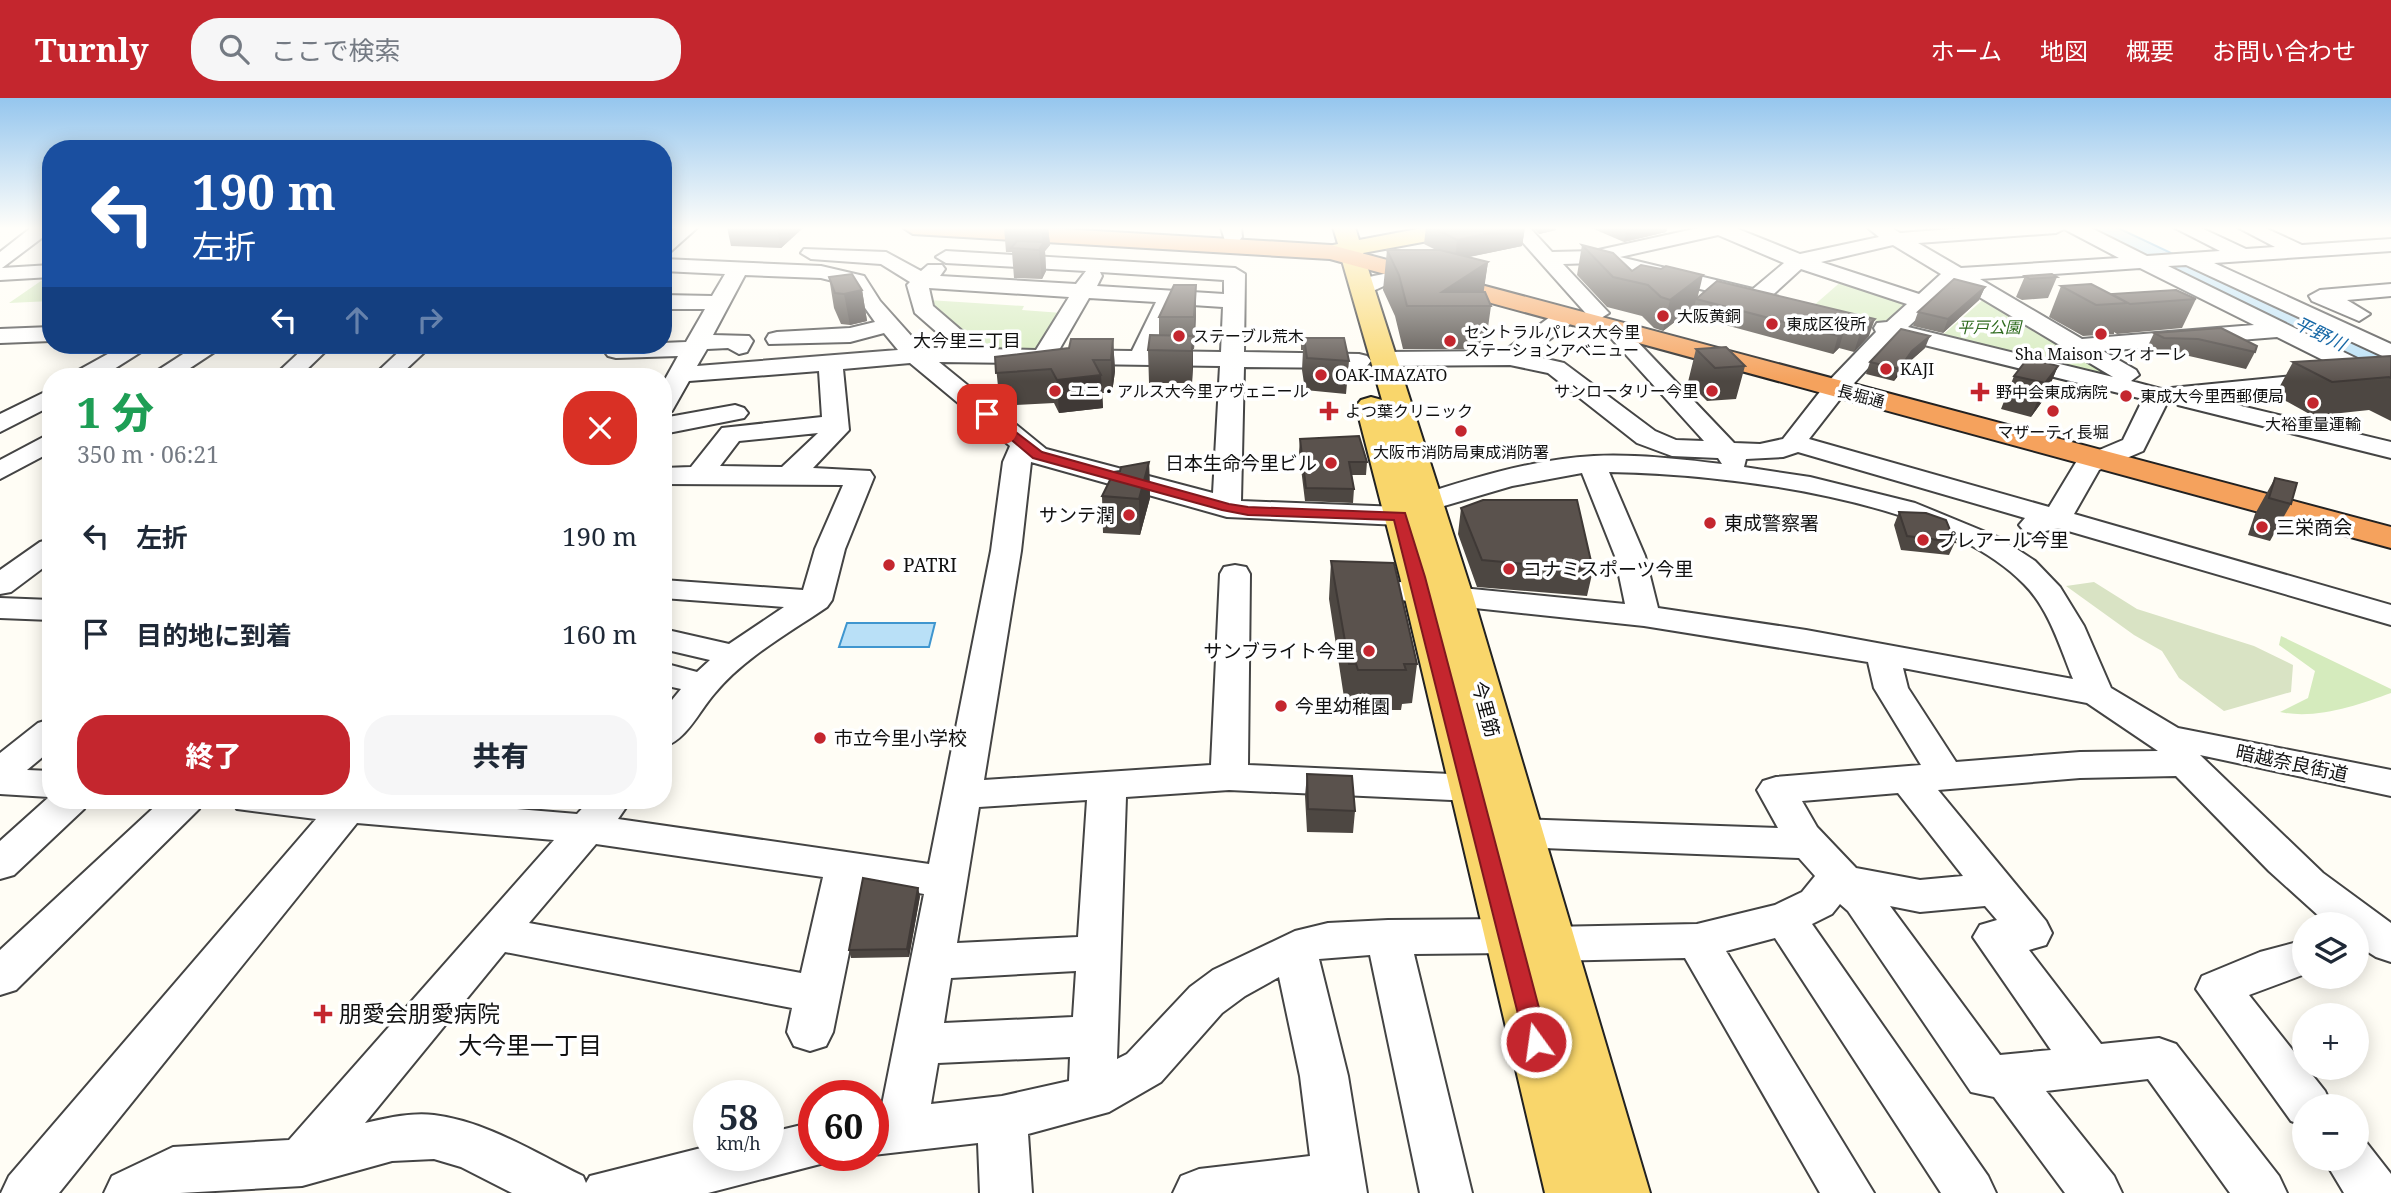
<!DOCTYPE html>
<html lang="ja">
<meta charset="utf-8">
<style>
body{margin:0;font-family:"Noto Serif","Noto Sans JP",serif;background:#f6f6f7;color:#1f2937;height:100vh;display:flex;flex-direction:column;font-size:26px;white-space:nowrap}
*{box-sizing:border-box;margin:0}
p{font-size:23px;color:#747a83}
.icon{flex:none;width:38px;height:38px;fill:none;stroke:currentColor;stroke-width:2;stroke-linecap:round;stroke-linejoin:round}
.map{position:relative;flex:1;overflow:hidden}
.sheet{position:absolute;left:42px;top:270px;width:630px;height:441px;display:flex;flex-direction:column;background:#fff;border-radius:28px;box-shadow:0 4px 18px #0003}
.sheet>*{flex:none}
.hud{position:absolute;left:42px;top:42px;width:630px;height:214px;border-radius:28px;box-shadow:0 4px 18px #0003;background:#1a4fa0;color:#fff;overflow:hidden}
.buttons{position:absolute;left:2292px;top:814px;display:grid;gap:14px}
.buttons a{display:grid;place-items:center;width:77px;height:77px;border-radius:50%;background:#fff;box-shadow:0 4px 18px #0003;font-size:35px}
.speed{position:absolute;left:693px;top:982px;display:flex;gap:14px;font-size:35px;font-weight:700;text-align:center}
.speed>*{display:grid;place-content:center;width:91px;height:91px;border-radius:50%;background:#fff;box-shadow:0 4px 18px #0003;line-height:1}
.speed small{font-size:18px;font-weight:400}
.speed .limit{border:10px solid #d22;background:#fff;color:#111}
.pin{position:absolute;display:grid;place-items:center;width:60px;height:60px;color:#fff;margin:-30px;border-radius:14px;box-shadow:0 4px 10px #0006}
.me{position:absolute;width:77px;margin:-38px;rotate:346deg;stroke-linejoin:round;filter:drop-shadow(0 0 5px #0008)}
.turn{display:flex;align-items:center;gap:24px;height:147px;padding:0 35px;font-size:32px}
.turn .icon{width:91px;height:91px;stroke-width:2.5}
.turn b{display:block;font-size:49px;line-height:60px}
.lanes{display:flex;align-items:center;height:66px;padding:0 35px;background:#0003;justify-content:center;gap:35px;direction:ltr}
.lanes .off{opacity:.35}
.round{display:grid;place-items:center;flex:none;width:74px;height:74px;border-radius:28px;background:#f6f6f7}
.head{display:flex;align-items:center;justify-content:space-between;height:119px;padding:0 35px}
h1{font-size:42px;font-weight:800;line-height:52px;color:#1e9e55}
.action{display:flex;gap:14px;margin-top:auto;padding:14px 35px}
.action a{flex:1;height:80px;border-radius:28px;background:#c4262e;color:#fff;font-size:28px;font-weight:800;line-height:80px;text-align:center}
.action a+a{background:#f6f6f7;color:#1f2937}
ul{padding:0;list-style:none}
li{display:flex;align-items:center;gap:21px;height:98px;padding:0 35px}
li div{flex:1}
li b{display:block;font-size:26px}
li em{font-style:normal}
header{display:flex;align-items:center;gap:42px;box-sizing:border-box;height:98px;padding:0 35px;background:#c4262e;color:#fff}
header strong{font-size:33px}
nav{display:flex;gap:38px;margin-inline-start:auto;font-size:24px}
.search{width:490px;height:63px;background:#f6f6f7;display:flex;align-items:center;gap:18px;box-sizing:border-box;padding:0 24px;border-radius:28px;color:#747a83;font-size:26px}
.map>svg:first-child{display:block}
</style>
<header>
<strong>Turnly</strong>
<div class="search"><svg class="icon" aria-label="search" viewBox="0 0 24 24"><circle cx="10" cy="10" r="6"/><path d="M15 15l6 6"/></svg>ここで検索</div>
<nav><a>ホーム</a><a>地図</a><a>概要</a><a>お問い合わせ</a></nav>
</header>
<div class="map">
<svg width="2391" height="1095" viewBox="0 0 2391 1095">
<rect width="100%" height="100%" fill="#fffdf5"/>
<path fill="#d5ebbd" d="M51 176V203L9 205Z
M1844 181 1910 204 1887 225 1812 209Z
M1985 200 2119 280 2114 282 1939 240Z
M928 202 1024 208 1022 212 1062 215 1038 250 1030 253 980 252 930 209Z
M2281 538 2391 591V595C2358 607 2316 622 2280 614L2308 600 2315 573 2279 547Z"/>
<path fill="#d9e3c4" d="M2094 484 2137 511 2254 548 2293 567 2291 594 2224 613 2179 580 2162 553 2134 537 2066 488Z"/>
<path fill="#b9e0f7" stroke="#3f96cf" stroke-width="2" d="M2078 129H2116L2391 259V282Z
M847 525H935L929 549H839Z"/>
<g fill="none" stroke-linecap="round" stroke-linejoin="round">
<g stroke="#444" stroke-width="4">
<path id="minor" d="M32 129H51V133L2 170 51 167V179L0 182V154Z
M677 129H698L670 154 663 156V140Z
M1221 129H1241L1242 139 1239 143H1225Z
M1509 129H1529L1552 154 1594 153 1703 129H1739L1738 131 1800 156 1879 139 1867 129H1890L1900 135 1976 129H2089L2147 158 2220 153 2173 129H2199L2246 151 2275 149 2237 129H2263L2302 147 2391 141V153L2214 165 2391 246V262L2186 167 2168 168 2376 270 2391 269V283L2212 301 2391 344V360L2178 307 2176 304 2167 305 2143 353 2099 372 2074 416 2391 507V527L2058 430 2034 436 2024 433 2019 427 2025 420 1798 354 1783 359 1746 361 1744 369 1810 379 1915 405 2000 440 2035 463 2060 489 2084 528 2111 590 2178 630 2391 672V698L2200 657 2323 775 2391 825V864L2376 859 2357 847V826H2329L2320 819 2269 773 2176 678 2080 680 1938 692 2046 823 2052 835 2046 847 2029 852 2101 946 2159 940 2176 946 2279 1078 2287 1095H2230L2148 981 2046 993 2114 1078 2122 1095H2065L1994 999 1971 994 1848 813 1840 806 1832 816 1812 826 1988 1078 1996 1095H1941L1775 840 1726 853 1874 1095H1820L1685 860 1549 863 1509 855 1414 856 1472 1095H1420L1370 857 1319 861 1348 978 1367 1095H1173L1181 1078 1199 1071 1310 1058 1300 978 1279 879 1245 898 1222 915 1161 984 1109 1014 1028 1036 1032 1095H980L978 1045 873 1057H872L873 1013 881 1012 924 796 863 785 833 934 826 948 810 953 794 948 787 934 792 910 505 854 365 1025C387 1020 412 1014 434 1017 486 1023 537 1056 583 1078L586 1085 590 1078 709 1048V1057H768V1035L814 1024V1057H834L832 1063 708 1095H512L461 1069 434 1061 392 1063 302 1088 180 1095H104L112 1078 173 1049 289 1042 554 742 357 725 59 1095H1L9 1078 316 721 237 711 232 702H408L577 716 590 702H631L618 721 929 766 991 453 1003 364 1010 348 910 265 843 271 849 332 813 370 870 373 874 379 845 451 832 502 827 509C789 535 745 559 715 595 699 613 687 642 663 649V613L681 591 663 587V565L697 574 710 562 663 551V531L729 546 784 509 663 500V482L803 492 815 451 843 387 663 386V370L691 369 722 330 822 319 819 273 689 283 672 313 663 316V285L678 258 616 260 608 258 604 253 613 247 686 244 705 211H663V197L712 198 725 176 663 173V161L821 168 864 178 880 203 922 250H955L915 215 907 187 910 184 881 166 811 161 801 155 804 151 886 154 921 173 928 167H942L945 171 940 178 1076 186 1086 173 946 165 936 159 946 153 1235 170 1245 176 1244 254 1359 256 1367 258 1371 263 1367 268 1359 270 1244 269 1241 403 1400 409 1410 412 1414 418 1410 424 1400 427 1227 419 1031 364 1021 453 984 682 1211 667 1220 476 1224 469 1235 467 1246 469 1250 476 1248 667 1473 677 1486 681 1492 690 1486 699 1473 703 1229 692 1126 699 1117 961 1127 956 1190 889 1213 872 1295 833 1328 825 1388 822 1509 821 1549 829 1697 826 1775 807 1802 794 1815 778 1799 760 1519 749 1505 745 1499 735 1505 725 1519 721 1778 730 1757 692 1763 683 1776 679 1921 667 1874 590 1868 564 1644 528 1400 502 1389 500 1384 493 1389 486 1400 484 1625 506 1615 458 1582 375 1512 388 1427 413 1417 410 1413 404 1417 398C1474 380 1534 361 1594 358 1636 356 1680 361 1722 366L1718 360 1672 358 1637 345 1548 275 1510 267 1384 268 1376 266 1372 261 1376 256 1384 254 1504 253 1558 213H1574L1577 218 1574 223 1529 257 1564 265 1655 333 1676 342 1704 343 1609 238 1617 229H1633L1636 234 1633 239 1734 345 1760 346 1783 341 1826 286 1876 234 1874 230 1877 225 1887 224 1907 206 1801 171 1765 204 1757 205 1594 165 1563 166 1609 215 1598 222 1590 220ZM2064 131 2119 160 1961 170 1918 145 2056 135ZM1718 137 1784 165 1753 191 1620 159ZM1893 147 1941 176 1919 196 1821 164ZM2140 170 2254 227 2082 241 1980 181ZM1100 174 1224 182V196L1097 188 1102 178ZM745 177 821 180 849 187 875 224 850 230 777 234 769 236 766 241 769 246 850 244 884 235 898 252 697 268 707 251 728 250 739 256 747 254 753 243 749 238 713 237ZM1956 185 2113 279 1908 229ZM929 190 1069 199 1036 252 983 251 933 208ZM1089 200 1156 204 1132 253 1059 252ZM1177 206 1223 209 1221 254 1155 253ZM2277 239 2345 273 2161 291 2131 283 2139 277 2136 272 2103 253ZM1896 240 2143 301 2123 342 2078 361 2049 409 1809 341 1844 296ZM939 264 1220 268 1213 395 1046 351ZM818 335 782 369 720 368 739 343ZM1609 374C1725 376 1940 400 2024 486 2049 511 2060 549 2073 581L1806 532 1658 510 1645 458ZM1903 570 2087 605 2158 653 2080 654 1956 664 1908 590ZM1898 695 1963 778 1920 782 1856 770 1817 729 1802 703ZM1087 702 1078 839 957 845 979 709ZM596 746 823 779 801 875 529 825ZM1890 808 1920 814 1985 808 1997 822 1980 827 1973 839 2051 952 2000 957ZM1076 873 1073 919 944 925 951 880ZM1070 959 1069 983 1002 998 931 1006 938 965Z
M1393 174 1428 176 1438 182 1428 188 1386 187 1362 198 1351 192 1369 179Z
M2391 186V198L2347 202 2370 216 2359 223 2312 203 2309 198 2320 192Z
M51 229V243L0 245V231Z
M124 247H152L103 278H74L77 273Z
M197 247H225L178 278H149Z
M307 247H332L300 278H274Z
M406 247H432L399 278H373Z
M51 291V308L0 334V316Z
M735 307 744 310 748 315 744 320 663 336V320Z
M51 335V354L0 381V362Z
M51 441V464L11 494 0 496V472L40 444Z
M0 500 51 502V522L0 520Z
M51 621V652L27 672 51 673V702H89L84 711 14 777 0 781V743L49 699 0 696V655L38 625Z
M162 702H204L199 711 16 892 0 897V852Z
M2305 842V876L2249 897 2325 993 2332 1008H2305V1028L2291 1023 2196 891 2202 878 2260 854Z
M2357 1040 2366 1044 2391 1076V1095H2344L2323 1060H2357Z"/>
</g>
<g stroke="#222" stroke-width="4">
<path id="major" d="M1333 129H1355L1359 142 1428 129H1477L1466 136 1363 155 1473 498 1650 1095H1545L1400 479 1356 308 1361 302 1371 299 1382 302 1341 159H1323L1319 154 1323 149 1338 146Z"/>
</g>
<g stroke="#222" stroke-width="4">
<path id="highway" d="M902 129H1029L1331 147 2391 429V450L1330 161 913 136Z"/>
</g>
<use href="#minor" fill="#fff" fill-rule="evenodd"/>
<use href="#major" fill="#f9d66b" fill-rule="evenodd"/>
<use href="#highway" fill="#f5a25d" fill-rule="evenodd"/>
</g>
<path fill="#4d4742" d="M727 129H804L781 150 731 148Z
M1004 129H1048L1050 147 1045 153 1046 173 1042 181 1014 180 1012 154H1006Z
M1426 129H1525L1522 148 1468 159 1488 164 1483 194 1491 208 1485 251H1403L1395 218 1383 192 1387 152H1436L1424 146Z
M1532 129H1556V132L1539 136Z
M1589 129H1668L1666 134 1624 144Z
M1582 147 1632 173 1697 200 1869 238 1854 254 1839 250 1833 256 1692 218 1694 209 1663 233 1654 230 1642 218 1607 209 1577 177Z
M2025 178 2057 179 2048 200 2022 202 2016 199Z
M829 179 862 192 867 223 850 227 841 226 834 210Z
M2061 188 2112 196 2196 201 2182 230 2117 236 2114 234V236L2083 238 2049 219Z
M1985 189 1979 202 1943 235 1913 228 1918 214Z
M1196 218 1194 251H1193L1192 285H1149L1148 252 1159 238V219Z
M2221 230 2255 254 2246 271 2189 258H2156L2146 252 2154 235Z
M1113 241 1115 273 1112 295H1102L1103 310 1059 315 1054 305 1000 308 995 259 1069 250Z
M1301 242 1349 263 1346 296 1305 292 1302 272 1303 252H1301Z
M1925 250 1908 265 1894 283 1866 276 1870 264Z
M1696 251 1745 268 1736 301 1707 303 1688 284Z
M2391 258V323L2369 312 2313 318 2275 297 2293 264Z
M2058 268 2044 301 2031 319 2001 311 2014 278Z
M1300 341 1367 364 1366 377H1352L1354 391 1353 405 1305 403 1299 354Z
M1149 364 1150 400 1140 437 1103 435 1102 398 1120 373Z
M2275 380 2291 406 2270 443 2248 437 2255 416Z
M1461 410 1593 472 1587 498 1477 489 1458 436Z
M1899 414 1955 444 1949 457 1901 452 1894 427Z
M1331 463 1417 566 1412 605 1402 606 1401 612H1354L1353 606H1345L1329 501Z
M1307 676 1355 713 1353 735 1307 734 1305 698Z
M920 798 909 859 851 860 849 852Z"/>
<path fill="#3f3936" d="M779 129H804L781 150 777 131Z
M1041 129H1048L1050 147 1045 153 1046 173 1042 181 1039 152 1043 147Z
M1518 129H1525L1522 148 1455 162 1457 142Z
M1540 129H1556V132L1539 136Z
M1627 129H1668L1666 134 1624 144Z
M1488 164 1482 205 1442 194Z
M1703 177 1697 202 1696 201 1694 209 1663 233 1670 202Z
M1196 187V218L1194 251V219Z
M1985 189 1979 202 1943 235 1948 221Z
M862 192 867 223 850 227 844 196Z
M1875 221 1869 238 1854 254 1860 236Z
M1844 233 1839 250 1833 256 1838 238Z
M1193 238V270L1192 285V253Z
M1930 238 1925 250 1908 265 1894 283 1899 271 1912 253Z
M1113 241 1115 273 1112 295 1111 262Z
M2058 268 2044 301 2031 319 2045 285Z
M1101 277 1103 310 1059 315 1057 282Z
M1149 364 1150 400 1140 437 1139 401Z
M918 790 920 798 909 859 907 851Z"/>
<path fill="#5a524d" stroke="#3f3936" stroke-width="2" d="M739 129H779L777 131Z
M1432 129H1518L1457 142Z
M1017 143 1044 144 1039 152 1011 150Z
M1582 147 1613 155 1632 173 1641 167 1661 171 1666 168 1703 177 1670 202 1661 199 1648 187 1613 179Z
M1387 152H1440L1488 164 1442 194H1485L1491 208H1407L1399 177Z
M852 176 862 192 844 196 835 195 829 179Z
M2052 176 2057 179 2030 181 2025 178Z
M1954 181 1985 189 1948 221 1918 214Z
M1717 183 1875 221 1860 236 1844 233 1838 238 1696 201Z
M2091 186 2128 205 2096 207 2061 188Z
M1174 187H1196L1194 219H1159Z
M2176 192 2196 201 2130 206 2112 196Z
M2221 230 2257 248 2255 254 2198 241 2164 240 2154 235Z
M1901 231 1930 238 1912 253 1899 271 1870 264Z
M1150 237 1193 238 1192 253 1148 252Z
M1304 240H1344L1349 263 1307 260Z
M1071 241H1113L1111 262H1093L1101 277 1057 282 1051 271 996 275 995 259 1069 250Z
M1726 249 1745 268 1715 270 1696 251Z
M2391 258V280L2389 279 2332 284 2293 264Z
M2028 260 2058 268 2045 285 2014 278Z
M1359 338 1367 364H1349L1354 391 1306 390 1300 341Z
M1149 364 1139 401 1102 398 1114 374 1120 373 1121 369Z
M2275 380 2297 385 2291 406 2269 400Z
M1483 402H1577L1593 472 1482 462 1461 410Z
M1899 414 1926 415 1946 422 1955 444 1907 438Z
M1331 463 1394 465 1417 566H1404L1406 572H1358L1356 566H1349Z
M1307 676 1352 678 1355 713 1308 711Z
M863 780 918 790 907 851 849 852Z"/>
<linearGradient id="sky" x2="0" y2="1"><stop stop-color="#95c6ee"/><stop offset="0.46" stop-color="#fffefa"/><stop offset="1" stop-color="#fffefa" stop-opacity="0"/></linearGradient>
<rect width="2391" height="283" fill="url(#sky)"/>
<path fill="#c4262e" stroke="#7f191e" stroke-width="2" d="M987 312 1042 354 1229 406 1248 409 1405 415 1425 479 1548 944 1544 951 1536 954 1529 951 1525 944 1394 422 1248 417 1222 412 1033 360 983 318 981 316Z"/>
<g fill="#c4262e" stroke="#fff" stroke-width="2.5">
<circle cx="1663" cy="218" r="7"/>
<circle cx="1772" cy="226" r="7"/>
<circle cx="2101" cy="236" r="7"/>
<circle cx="1179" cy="238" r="7"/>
<circle cx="1450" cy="243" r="7"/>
<circle cx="1886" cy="271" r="7"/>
<circle cx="1321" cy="277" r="7"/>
<circle cx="1055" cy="293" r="7"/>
<circle cx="1712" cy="293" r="7"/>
<path d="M1976.5 283.5h7v7h7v7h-7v7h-7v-7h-7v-7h7z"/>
<circle cx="2126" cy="298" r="7"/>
<circle cx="2313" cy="305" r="7"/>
<path d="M1325.5 302.5h7v7h7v7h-7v7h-7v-7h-7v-7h7z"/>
<circle cx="2053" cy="313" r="7"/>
<circle cx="1461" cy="333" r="7"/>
<circle cx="1331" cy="365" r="7"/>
<circle cx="1129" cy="417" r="7"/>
<circle cx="1710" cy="425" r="7"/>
<circle cx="2262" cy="429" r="7"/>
<circle cx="1923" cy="442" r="7"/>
<circle cx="889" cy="467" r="7"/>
<circle cx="1509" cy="471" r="7"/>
<circle cx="1369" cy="553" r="7"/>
<circle cx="1281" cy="608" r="7"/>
<circle cx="820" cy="640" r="7"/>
<path d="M319.5 905.5h7v7h7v7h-7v7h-7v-7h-7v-7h7z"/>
</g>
<g text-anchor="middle" stroke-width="7" stroke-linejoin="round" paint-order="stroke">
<g font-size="16" fill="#111" stroke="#fff" text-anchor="start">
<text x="1677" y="224">大阪黄銅</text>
<text x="1786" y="232">東成区役所</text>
<text x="1464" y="240">セントラルパレス大今里<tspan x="1464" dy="18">ステーションアベニュー</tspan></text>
<text x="1193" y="244">ステーブル荒木</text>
<text x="2101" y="262" text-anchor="middle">Sha Maison フィオーレ</text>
<text x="1900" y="277">KAJI</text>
<text x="1335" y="283">OAK-IMAZATO</text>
<text x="1069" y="299">ユニ・アルス大今里アヴェニール</text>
<text x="1698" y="299" text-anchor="end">サンロータリー今里</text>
<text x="1996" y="300">野中会東成病院</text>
<text x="2140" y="304">東成大今里西郵便局</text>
<text x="1345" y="319">よつ葉クリニック</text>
<text x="2313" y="332" text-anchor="middle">大裕重量運輸</text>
<text x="2053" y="340" text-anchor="middle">マザーティ長堀</text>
<text x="1461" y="360" text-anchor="middle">大阪市消防局東成消防署</text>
</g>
<g font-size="16" font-style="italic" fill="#2f6b1f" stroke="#fff">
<text x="1989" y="235">平戸公園</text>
</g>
<g font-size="16" fill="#111" stroke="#fff">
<text transform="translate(1861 298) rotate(15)" y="6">長堀通</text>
</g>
<g font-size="18" font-style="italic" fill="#1768a6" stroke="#fff">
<text transform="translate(2320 236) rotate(26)" y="6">平野川</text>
</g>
<g font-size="18" fill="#111" stroke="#fff">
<text x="967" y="249">大今里三丁目</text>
</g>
<g font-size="19" fill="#111" stroke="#fff" text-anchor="start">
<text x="1317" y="372" text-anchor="end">日本生命今里ビル</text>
<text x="1115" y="424" text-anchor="end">サンテ潤</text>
<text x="1724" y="432">東成警察署</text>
<text x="2276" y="436">三栄商会</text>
<text x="1937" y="449">プレアール今里</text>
<text x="903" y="474">PATRI</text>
<text x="1523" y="478">コナミスポーツ今里</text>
<text x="1355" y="560" text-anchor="end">サンブライト今里</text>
<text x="1295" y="615">今里幼稚園</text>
<text x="834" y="647">市立今里小学校</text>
</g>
<g font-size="19" fill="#111" stroke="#fff">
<text transform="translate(1486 611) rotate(75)" y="7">今里筋</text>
<text transform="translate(2292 665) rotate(12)" y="7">暗越奈良街道</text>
</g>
<g font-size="23" fill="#111" stroke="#fff" text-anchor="start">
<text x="339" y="924">朋愛会朋愛病院</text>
</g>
<g font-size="24" fill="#111" stroke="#fff">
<text x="530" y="956">大今里一丁目</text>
</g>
</g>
</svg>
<div class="buttons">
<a><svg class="icon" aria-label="layers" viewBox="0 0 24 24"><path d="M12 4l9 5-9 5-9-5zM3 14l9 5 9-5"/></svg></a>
<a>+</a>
<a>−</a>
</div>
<div class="speed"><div>58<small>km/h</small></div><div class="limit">60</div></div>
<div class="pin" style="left:987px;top:316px;background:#d93025"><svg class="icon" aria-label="arrive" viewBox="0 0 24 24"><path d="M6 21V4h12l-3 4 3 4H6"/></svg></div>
<svg class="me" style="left:1536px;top:944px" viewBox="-20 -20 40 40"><circle r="17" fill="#c4262e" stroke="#fff" stroke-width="3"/><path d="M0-11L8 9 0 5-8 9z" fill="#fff"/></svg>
<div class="hud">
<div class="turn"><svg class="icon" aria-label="left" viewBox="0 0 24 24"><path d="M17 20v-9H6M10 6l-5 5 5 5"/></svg><div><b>190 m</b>左折</div></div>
<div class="lanes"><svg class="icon" aria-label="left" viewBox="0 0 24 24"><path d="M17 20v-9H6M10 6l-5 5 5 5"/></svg><svg class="icon off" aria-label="ahead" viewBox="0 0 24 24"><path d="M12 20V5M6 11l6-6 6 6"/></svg><svg class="icon off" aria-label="right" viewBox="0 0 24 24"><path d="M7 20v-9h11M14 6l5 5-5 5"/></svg></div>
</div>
<section class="sheet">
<div class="head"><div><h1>1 分</h1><p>350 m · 06:21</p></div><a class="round" style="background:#d93025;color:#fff"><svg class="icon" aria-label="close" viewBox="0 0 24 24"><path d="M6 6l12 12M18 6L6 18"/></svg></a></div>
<ul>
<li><svg class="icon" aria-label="left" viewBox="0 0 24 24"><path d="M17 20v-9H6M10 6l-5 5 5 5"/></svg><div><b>左折</b></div><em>190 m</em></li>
<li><svg class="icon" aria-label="arrive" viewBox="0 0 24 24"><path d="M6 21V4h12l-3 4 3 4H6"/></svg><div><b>目的地に到着</b></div><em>160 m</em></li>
</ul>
<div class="action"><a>終了</a><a>共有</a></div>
</section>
</div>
